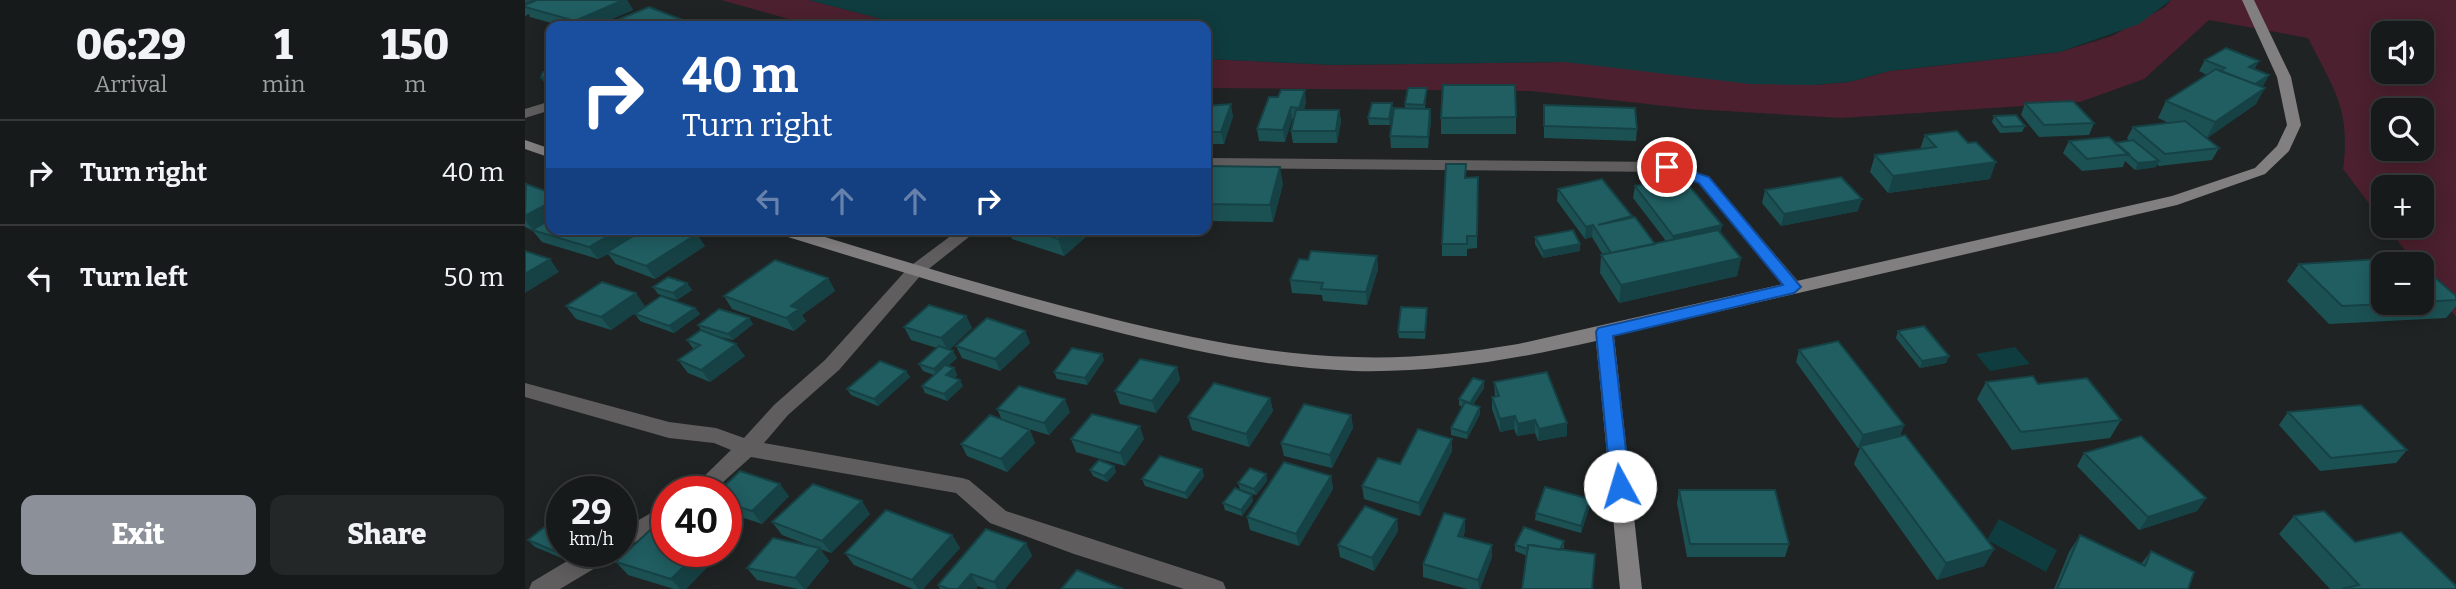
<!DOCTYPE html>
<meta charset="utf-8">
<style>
body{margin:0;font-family:Bitter,serif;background:#242727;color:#f1f3f6;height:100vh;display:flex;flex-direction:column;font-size:26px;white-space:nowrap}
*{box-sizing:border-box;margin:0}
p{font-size:23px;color:#9ea1a2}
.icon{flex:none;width:38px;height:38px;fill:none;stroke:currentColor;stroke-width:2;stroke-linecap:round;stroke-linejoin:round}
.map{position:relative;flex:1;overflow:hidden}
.sheet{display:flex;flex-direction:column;background:#171a1a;width:525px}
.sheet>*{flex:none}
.guide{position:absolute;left:21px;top:21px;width:665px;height:214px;border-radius:14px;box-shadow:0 4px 18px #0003,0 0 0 2px #363839;background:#1a4fa0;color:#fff;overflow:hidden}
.controls{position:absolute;left:1846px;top:21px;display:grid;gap:14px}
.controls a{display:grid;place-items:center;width:63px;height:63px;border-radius:14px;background:#171a1a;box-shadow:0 4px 18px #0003,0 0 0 2px #363839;font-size:35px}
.speed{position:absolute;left:21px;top:476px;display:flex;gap:14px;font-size:35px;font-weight:700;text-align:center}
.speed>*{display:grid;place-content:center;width:91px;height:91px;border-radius:50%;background:#171a1a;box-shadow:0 4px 18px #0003,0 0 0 2px #363839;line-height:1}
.speed small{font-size:18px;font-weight:400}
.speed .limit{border:10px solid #d22;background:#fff;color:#111}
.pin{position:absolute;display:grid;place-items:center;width:60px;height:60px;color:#fff;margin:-30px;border:4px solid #fff;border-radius:50%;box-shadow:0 2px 7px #0007}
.me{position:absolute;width:77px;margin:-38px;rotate:354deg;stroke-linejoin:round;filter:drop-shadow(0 0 5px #0008)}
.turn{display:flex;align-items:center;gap:24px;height:147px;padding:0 21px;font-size:32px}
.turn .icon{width:91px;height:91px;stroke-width:2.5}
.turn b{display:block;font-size:49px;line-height:60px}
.lanes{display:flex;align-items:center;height:66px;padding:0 21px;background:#0003;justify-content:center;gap:35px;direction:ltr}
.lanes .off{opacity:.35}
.eta{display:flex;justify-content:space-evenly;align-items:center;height:119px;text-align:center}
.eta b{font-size:42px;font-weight:800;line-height:49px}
.button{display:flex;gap:14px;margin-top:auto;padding:14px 21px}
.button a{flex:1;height:80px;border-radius:14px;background:#8c9099;color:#fff;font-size:28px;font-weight:800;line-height:80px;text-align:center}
.button a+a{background:#242727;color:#f1f3f6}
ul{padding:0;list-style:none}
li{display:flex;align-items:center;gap:21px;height:105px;padding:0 21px;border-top:2px solid #363839}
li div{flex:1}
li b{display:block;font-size:26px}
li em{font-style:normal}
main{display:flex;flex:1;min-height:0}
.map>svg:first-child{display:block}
</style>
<main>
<section class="sheet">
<div class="eta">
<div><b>06:29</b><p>Arrival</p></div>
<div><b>1</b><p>min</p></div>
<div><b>150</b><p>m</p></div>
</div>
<ul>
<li><svg class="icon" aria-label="right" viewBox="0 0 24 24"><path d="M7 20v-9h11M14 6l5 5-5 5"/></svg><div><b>Turn right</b></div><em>40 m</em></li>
<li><svg class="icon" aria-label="left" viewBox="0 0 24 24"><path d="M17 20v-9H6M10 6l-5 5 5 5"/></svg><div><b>Turn left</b></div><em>50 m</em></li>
</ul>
<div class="button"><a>Exit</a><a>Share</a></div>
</section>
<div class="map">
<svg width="1931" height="589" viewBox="0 0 1931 589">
<rect width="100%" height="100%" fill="#1f2323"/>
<path fill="#4c202e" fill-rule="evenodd" d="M196 0H284L383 26H315L271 21Z
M1646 0H1931V317L1897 272V264H1891L1861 226H1897V187H1858V222L1818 169C1826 109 1809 90 1783 38L1684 20 1619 79 1555 102 1408 112 1316 118 1167 109 1006 91 681 88V59L809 65 1040 62 1288 85 1324 82 1364 71 1535 52 1587 36 1640 7ZM1858 33H1897V72H1858ZM1858 110H1897V149H1858Z"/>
<path fill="#0f3c3e" d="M284 0H1646L1614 24 1535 52 1364 71 1324 82 1288 85 1225 84 1040 62 809 65 681 59V26H383Z
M1490 347 1505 364 1465 371 1451 354Z
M1474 519 1532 550 1521 572 1462 540Z"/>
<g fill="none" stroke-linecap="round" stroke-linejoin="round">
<path fill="#605d5e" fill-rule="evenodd" d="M26 101V110L0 118V109Z
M681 158 1142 162 1184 177 1278 287 1269 293 1263 291 1174 183 1140 172 681 168Z
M435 229H454L396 275 314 370 263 415 239 443 437 478 444 480 481 511 690 579 698 582 701 589H659L549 554 465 523 431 493 226 457 187 492H163L206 450 189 443 144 438 0 397V383L144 422 191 428 219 438 249 405 300 360 384 267Z
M142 504V524L96 550V530Z
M59 551H90L87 558 35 589H4L7 582Z"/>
<path fill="#827f80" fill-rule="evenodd" d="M1717 0H1729L1766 77 1776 125 1764 151 1740 174 1652 205 1089 336 1117 589H1095L1071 341C992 359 912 373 830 371 745 368 662 350 580 329 469 301 360 267 250 233L248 229H274C377 261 480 292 584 318 665 338 746 355 829 357 884 359 939 353 993 344L1647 196 1730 168 1752 146 1762 125 1752 77Z
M0 140 26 149V158L0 149Z"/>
</g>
<path fill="#1c5154" d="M0 0H102L108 10 70 26H37L5 17 4 14 0 16Z
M1680 60 1744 75 1737 87 1731 104 1682 138 1694 148 1687 160 1634 166 1632 164 1631 167 1610 170 1600 161 1598 167 1557 171 1538 153 1544 141 1590 143 1604 141 1602 138 1608 127 1644 123 1633 118 1641 101 1682 75 1674 71Z
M902 88 900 108 905 109 906 120 903 148H866L865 136 880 108V104Z
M753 97 781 102 779 110H814L816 121 812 143H768L766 131 769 119H767L760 142 734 141 732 129Z
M867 103 868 110 865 125H844L843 118Z
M1500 103 1569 123 1564 135 1514 137 1496 115Z
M1019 105 1112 129 1111 141 1019 138Z
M681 106 708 116 699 144H681Z
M1469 116 1500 126 1497 132 1475 133 1467 122Z
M991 117V134H916V118Z
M1400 135 1465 179 1363 193 1345 172 1350 155 1395 149Z
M681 166 758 184 748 222 681 221Z
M1129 175 1151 184 1197 225 1195 233 1216 258 1212 276 1094 303 1075 273 1076 255H1078L1067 237 1060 239 1032 201 1033 189 1107 216 1106 218 1130 244 1141 241 1108 198 1110 186 1128 182Z
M953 177 952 248 942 249V256H917V244L941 178Z
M0 182 26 229 180 246 130 279 91 264 83 254 73 259 17 242 7 230 0 227Z
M1240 190 1333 211 1256 226 1237 203Z
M483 229H570L539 256 487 239Z
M1010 237 1055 244V251L1018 258 1010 244Z
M852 256 853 269 842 305 798 301 797 295 767 293 765 280 783 260Z
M1774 264 1858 303H1897V266L1931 296V306L1921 318 1804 324 1762 281Z
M303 278 310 291 277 315 281 321 269 331 207 309 199 296Z
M162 283 167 290 152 300 133 294 128 287Z
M41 306H120L86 330 51 319Z
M170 308 175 314 149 333 115 321 110 314Z
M902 314 900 339 874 338 873 332Z
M441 316 447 328 424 350 432 358 423 366 429 368 432 375 429 378 438 386 422 401 400 393 397 386 409 375 398 371 394 364 412 348 386 340 379 327Z
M224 318 228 324 208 340 188 335 220 356 185 382 163 373 153 360 169 350 162 340 176 330 173 325Z
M500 331 505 343 475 371 437 358 431 346Z
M1373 331 1424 356 1421 363 1395 368 1371 338Z
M1274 350 1379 425 1375 436 1469 549 1459 566 1412 580 1329 464 1335 448H1333L1271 362Z
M579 360 562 385 532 379 529 372Z
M652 367 655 380 631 413 595 404 590 391Z
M381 371 385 377 353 406 326 395 322 389Z
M959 381V388L948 405 955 407V414L942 439 926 435V428L937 407 934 405V399Z
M969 382 1042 436 1013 441 1010 433 992 436 989 429 975 432 967 409V397L970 396Z
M1461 382 1513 384 1596 420 1585 438 1487 450 1452 399Z
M745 398 748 411 724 447 667 430 663 417Z
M472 409 545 412 524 435 497 427 505 430 510 443 482 472 442 456 436 444 477 420Z
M1763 412 1882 450 1871 463 1795 471 1754 425Z
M826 415 828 428 807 468 759 456 756 443Z
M546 439H619L600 466 551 452Z
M927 451 895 516 839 499 837 486 875 464Z
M1559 453 1681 498 1672 511 1614 530 1552 466Z
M589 466 591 472 582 482 568 476 565 470Z
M677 469 679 476 662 499 620 486 617 479Z
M741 474 742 481 731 495 715 489 713 483Z
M806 476 808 489 774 546 725 530 722 517Z
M1154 490 1264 544 1260 557H1162L1152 503Z
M201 492 264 496 237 524 201 512Z
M728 501 717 516 700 510 698 503Z
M1065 506 1056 533 1010 520 1011 513Z
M345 514 306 553 295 549 304 561 281 589H273L232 580 222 568 291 548 257 535 247 522Z
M1769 516 1830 542 1931 589H1805L1754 534Z
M872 519 873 531 849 571 815 557 813 545Z
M940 531 938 537 967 545V557L955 589H942L898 577V564Z
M427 535 435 548 398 589H388L329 565 320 553Z
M1555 535 1616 564 1626 551 1663 589H1529L1544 552Z
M3 540 37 551H48L39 559 10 547Z
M1039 541V548L1002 556 990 551V545Z
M501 543 507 556 480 589H461L453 586 451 589H415L413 585Z
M142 551H198L161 589H149L103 575 91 562Z"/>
<path fill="#164245" d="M6 0H40L0 7V2Z
M98 0H102L108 10 70 26H53L50 21Z
M158 20 162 26H144Z
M1734 61 1728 72 1724 67Z
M1744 75 1738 86 1720 98 1726 86Z
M26 76V83L20 84 16 78Z
M1740 88 1731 104 1681 139 1690 122Z
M780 90 781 102 776 119 774 108Z
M867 103 868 110 865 125 864 119Z
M706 104 708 116 699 144 696 132Z
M766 107 767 119 760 142 758 130Z
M905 109 906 120 903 148V137Z
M814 110 816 121 812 143 811 131Z
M1634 161 1631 167 1610 170 1613 163Z
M1471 162 1465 179 1363 193 1368 176Z
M755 167 758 184 748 222 745 205Z
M1337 199 1333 211 1256 226 1259 214Z
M26 202V219L8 230 0 220V216Z
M1068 225 1067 237 1060 239 1061 227Z
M1197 225 1195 237 1146 249 1148 236Z
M95 229H125L82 252 83 254 73 259 64 247Z
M544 229H570L539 256 533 239Z
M172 234 180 246 130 279 121 266Z
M1055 244V251L1018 258V251Z
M852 256 853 269 842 305 841 292Z
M1216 258 1212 276 1094 303 1096 285Z
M25 259 34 272 0 293V274Z
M303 278 310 291 277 315 281 321 269 331 261 318 266 306Z
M162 283 167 290 152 300 148 293Z
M111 293 120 306 86 330 76 317Z
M170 308 175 314 149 333 144 326Z
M441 316 447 328 423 351 416 338Z
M224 318 228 324 208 340 203 334Z
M500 331 505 343 475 371 470 359Z
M211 344 220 356 185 382 176 370Z
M428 351 432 358 412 376 409 369Z
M577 354 579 360 562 385 560 378Z
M1424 356 1421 363 1395 368 1397 361Z
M652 367 655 380 631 413 627 401Z
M429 368 432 375 425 382 421 375Z
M381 371 385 377 353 406 349 399Z
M435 380 438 386 422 401 419 394Z
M959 381V388L945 409V403Z
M745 398 748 411 724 447 721 434Z
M540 399 545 412 524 435 519 423Z
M955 407V414L942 439V433Z
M826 415 828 428 807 468 805 455Z
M990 416 989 429 975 432V419Z
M1010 420V433L992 436 993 424Z
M1042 423V436L1013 441 1014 429Z
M1379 425 1374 438 1333 448 1338 435Z
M615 426 619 439 600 466 595 453Z
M505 430 510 443 482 472 476 459Z
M927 439V451L895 516 894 503Z
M589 466 591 472 582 482 579 476Z
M677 469 679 476 662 499 660 493Z
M741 474 742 481 731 495 729 489Z
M806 476 808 489 774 546 771 534Z
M255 484 264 496 237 524 227 511Z
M727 495 728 501 717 516 716 510Z
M1681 498 1672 511 1614 530 1623 517Z
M1065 499V506L1056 533V526Z
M337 501 345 514 306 553 297 541Z
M872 519 873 531 849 571 847 558Z
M940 519V531L934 549 933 536Z
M427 535 435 548 398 589H393L387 580Z
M201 540 205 544 201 548Z
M501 543 507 556 480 589H472L469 582Z
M967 545V557L955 589H954L953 580Z
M37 548V551H48L39 559 32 552Z
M295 548 304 561 281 589H279L270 578Z
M1469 549 1459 566 1412 580 1421 563Z
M175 551H198L161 589H155L146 579Z
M446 574 453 586 451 589H433Z"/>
<path fill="#205e62" stroke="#164245" stroke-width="2" d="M12 0H98L50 21 0 7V5Z
M124 7 158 20 144 26H88L82 24Z
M1701 48 1734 61 1724 67 1744 75 1730 84 1695 71 1700 68 1680 60Z
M1691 69 1740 88 1690 122 1641 101Z
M26 70V76L16 78 18 72Z
M918 85H990L991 117 916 118Z
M883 88H902L899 105 880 104Z
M756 90H780L774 108 766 107 758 130 732 129 744 97H753Z
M1548 101 1569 123 1519 125 1500 103Z
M847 103H867L864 119 843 118Z
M706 104 696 132H681V106Z
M1019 105 1110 108 1112 129 1019 126Z
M869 108 905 109 903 137 865 136Z
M771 110H814L811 131H766Z
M1491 115 1500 126 1478 127 1469 116Z
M1660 121 1694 148 1640 154 1608 127Z
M1432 131 1443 143 1451 142 1471 162 1368 176 1350 155 1411 147 1400 135Z
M1584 137 1604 154 1562 159 1544 141Z
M1608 140 1634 161 1613 163 1590 143Z
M921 164H941L940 178 953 177 952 236H942V244H917Z
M681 166 755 167 745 205 681 204Z
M1141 172 1151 184 1161 182 1197 225 1148 236 1110 186 1134 181 1129 175Z
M1316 177 1337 199 1259 214 1240 190Z
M1077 179 1107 216 1073 225 1110 217 1130 244 1086 253 1068 225 1061 227 1033 189Z
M1 184 26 193V202L0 216Z
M26 219V229H95L64 247 7 230Z
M120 229H158L172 234 121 266 82 252Z
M504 229H544L533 239Z
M1048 230 1055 244 1018 251 1010 237Z
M1193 230 1216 258 1096 285 1076 255Z
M0 251 25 259 0 274Z
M786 251 852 256 841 292 796 289 798 283 765 280 774 259 783 260Z
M1887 257 1895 264H1858V303H1885L1817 306 1774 264Z
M250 260 303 278 266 306 274 309 261 318 199 296Z
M1897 266 1931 296V300L1897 302Z
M143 277 162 283 148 293 128 287Z
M77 282 111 293 76 317 41 306Z
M136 296 170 308 144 326 110 314Z
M404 305 441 316 416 338 379 327Z
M876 307 902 308 900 332H873Z
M194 309 224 318 203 334 173 325Z
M462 318 500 331 470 359 431 346Z
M1399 326 1424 356 1397 361 1373 331Z
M176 330 211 344 176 370 153 360 175 345 162 340Z
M1313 341 1379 425 1338 435 1274 350Z
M414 346 428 351 409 369 394 364Z
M547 348 577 354 560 378 529 372Z
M615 359 652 367 627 401 590 391Z
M355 361 381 371 349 399 322 389Z
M420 365 429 368 421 375 435 380 419 394 397 386Z
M1022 372 1042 423 1014 429 1010 420 993 424 990 416 975 419 967 397 974 396 969 382Z
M1508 376 1513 384 1562 378 1596 420 1496 432 1461 382Z
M948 378 959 381 945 403 934 399Z
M689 383 745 398 721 434 663 417Z
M494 386 540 399 519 423 472 409Z
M940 402 955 407 942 433 926 428Z
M779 404 826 415 805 455 756 443Z
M1836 405 1882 450 1806 458 1763 412Z
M567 414 615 426 595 453 546 439Z
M465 415 505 430 476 459 436 444Z
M893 429 927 439 894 503 837 486 853 458 875 464Z
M1380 435 1469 549 1421 563 1335 446Z
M1616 436 1681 498 1623 517 1559 453Z
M635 456 677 469 660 493 617 479Z
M574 460 589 466 579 476 565 470Z
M759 462 806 476 771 534 722 517Z
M725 468 741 474 729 489 713 483Z
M215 471 255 484 227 511 201 503V492H193Z
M288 484 337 501 297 541 247 522Z
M1020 487 1065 499 1056 526 1011 513Z
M710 488 727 495 716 510 698 503Z
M1154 490H1250L1264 544H1165Z
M840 506 872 519 847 558 813 545Z
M361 510 427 535 387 580 320 553Z
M1799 511 1830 542 1876 532 1931 586V589H1817L1834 585 1769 516Z
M37 513V548L32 552 3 540Z
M919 513 940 519 933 536 967 545 953 580 898 564Z
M141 515H142V551H175L146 579 91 562Z
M999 527 1039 541 1035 550 1007 545H1003V549L990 545Z
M461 529 501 543 469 582 446 574 433 589H424L413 585Z
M1555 535 1620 566 1626 551 1669 572 1663 589H1532Z
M248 538 295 548 270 578 222 568Z
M1003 545 1070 554 1067 589H997Z
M552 570 598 589H536Z"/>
<path fill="#1a73e8" stroke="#114b97" stroke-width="2" d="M1142 163 1184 177 1276 287 1269 293 1088 336 1105 486 1102 492H1088L1086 486 1071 332 1073 328 1258 285 1174 183 1137 170V164Z"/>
</svg>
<div class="controls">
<a><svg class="icon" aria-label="sound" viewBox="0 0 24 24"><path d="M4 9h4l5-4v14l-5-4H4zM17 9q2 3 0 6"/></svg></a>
<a><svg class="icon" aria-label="search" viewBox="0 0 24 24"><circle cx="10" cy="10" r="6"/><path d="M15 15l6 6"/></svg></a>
<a>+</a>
<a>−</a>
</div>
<div class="speed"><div>29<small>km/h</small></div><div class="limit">40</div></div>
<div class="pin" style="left:1142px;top:167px;background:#d93025"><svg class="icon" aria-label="arrive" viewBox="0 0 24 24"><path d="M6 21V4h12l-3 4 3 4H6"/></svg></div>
<svg class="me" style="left:1095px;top:486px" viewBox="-20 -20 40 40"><circle r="19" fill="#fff"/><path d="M0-13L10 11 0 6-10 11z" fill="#1a73e8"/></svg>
<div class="guide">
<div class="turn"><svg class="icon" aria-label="right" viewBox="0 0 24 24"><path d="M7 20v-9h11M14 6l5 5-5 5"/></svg><div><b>40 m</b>Turn right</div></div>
<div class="lanes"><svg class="icon off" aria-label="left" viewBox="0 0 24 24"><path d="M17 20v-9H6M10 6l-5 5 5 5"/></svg><svg class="icon off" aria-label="ahead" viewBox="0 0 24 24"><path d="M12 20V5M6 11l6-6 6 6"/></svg><svg class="icon off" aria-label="ahead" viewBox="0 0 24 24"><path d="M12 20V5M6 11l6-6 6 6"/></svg><svg class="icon" aria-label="right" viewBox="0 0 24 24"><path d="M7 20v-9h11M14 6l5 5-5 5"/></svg></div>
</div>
</div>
</main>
